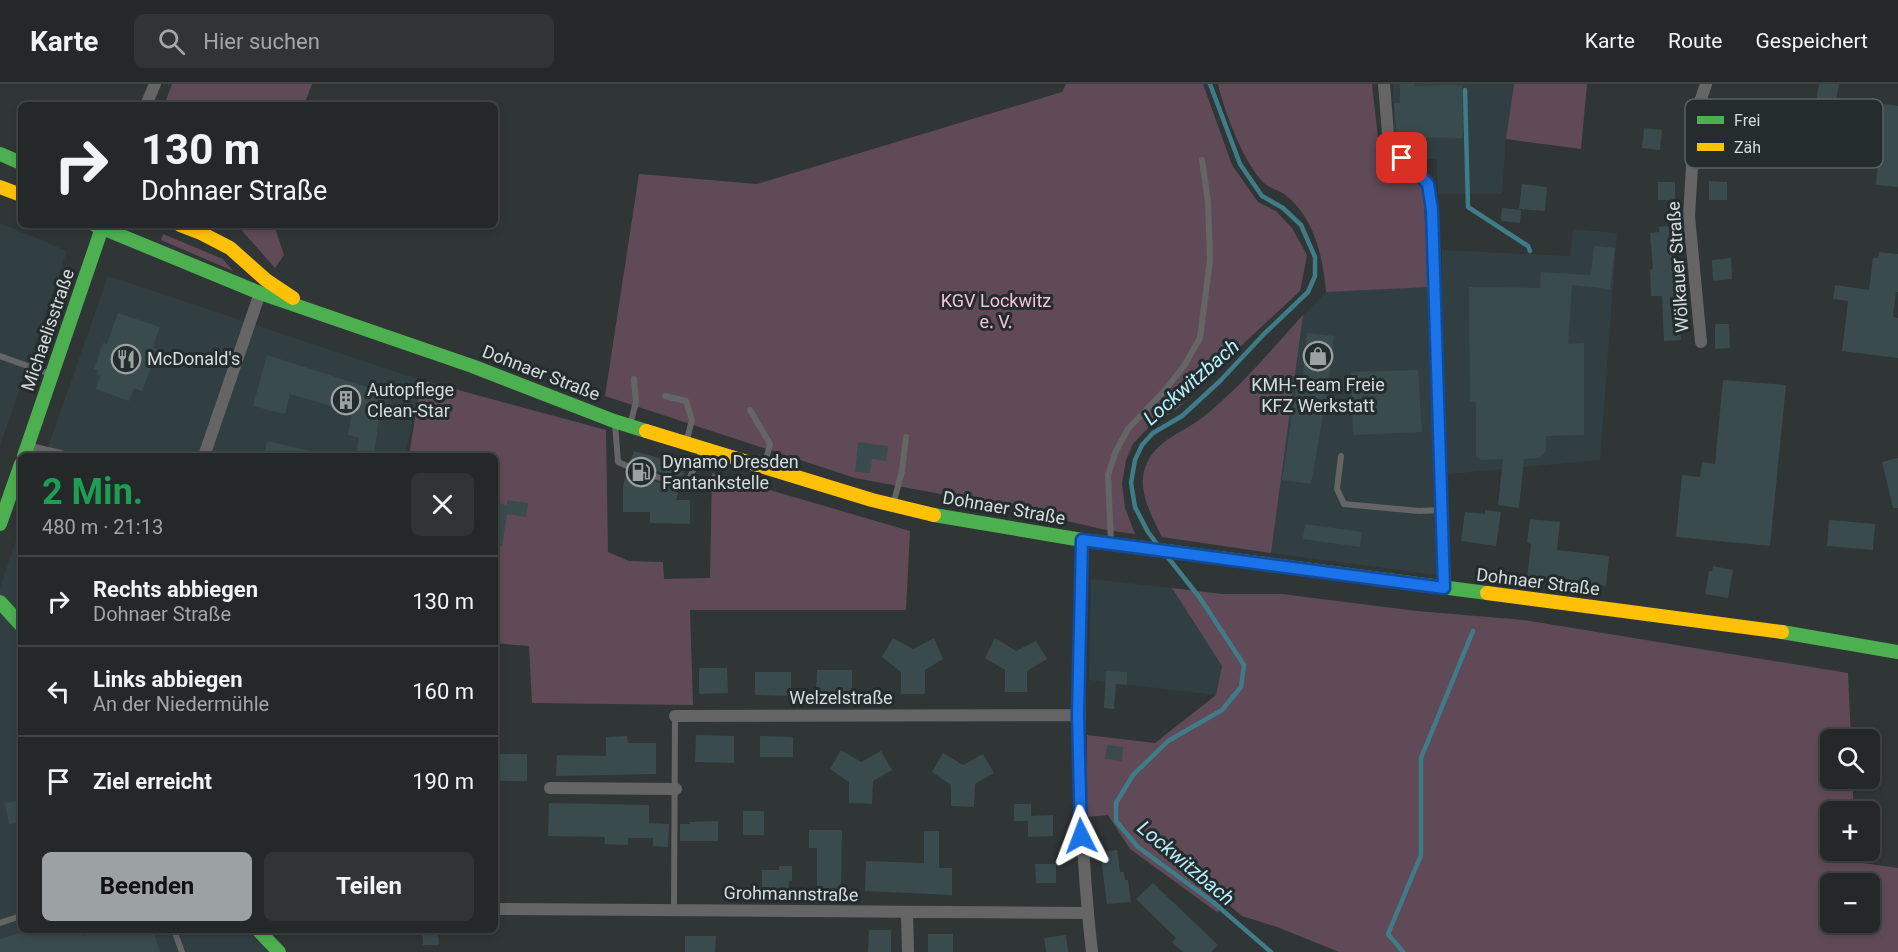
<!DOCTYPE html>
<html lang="de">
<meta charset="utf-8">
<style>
body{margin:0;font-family:Roboto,sans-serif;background:#303434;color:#f1f3f6;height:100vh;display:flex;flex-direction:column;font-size:22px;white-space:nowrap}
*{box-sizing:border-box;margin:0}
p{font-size:20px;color:#a3a6a8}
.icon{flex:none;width:33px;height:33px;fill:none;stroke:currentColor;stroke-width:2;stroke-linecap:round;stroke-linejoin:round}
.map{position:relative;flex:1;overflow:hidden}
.side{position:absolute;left:18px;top:369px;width:480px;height:480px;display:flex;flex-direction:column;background:#242828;border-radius:9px;box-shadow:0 3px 9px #0003,0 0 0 2px #414445}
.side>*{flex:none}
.guide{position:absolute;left:18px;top:18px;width:480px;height:126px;border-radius:9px;box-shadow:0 3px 9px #0003,0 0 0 2px #414445;background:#242828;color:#f1f3f6;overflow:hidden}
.controls{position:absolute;left:1820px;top:645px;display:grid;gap:12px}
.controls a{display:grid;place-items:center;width:60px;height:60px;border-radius:9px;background:#242828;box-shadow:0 3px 9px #0003,0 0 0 2px #414445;font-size:30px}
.pin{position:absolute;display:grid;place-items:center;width:51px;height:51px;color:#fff;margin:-26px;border-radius:12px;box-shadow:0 3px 9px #0006}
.me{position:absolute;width:66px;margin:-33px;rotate:357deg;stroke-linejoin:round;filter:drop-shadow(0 0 4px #0008)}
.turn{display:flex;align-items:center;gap:21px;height:126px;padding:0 24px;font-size:27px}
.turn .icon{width:78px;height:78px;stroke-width:2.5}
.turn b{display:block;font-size:42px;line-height:51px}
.round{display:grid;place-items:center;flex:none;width:63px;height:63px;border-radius:9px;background:#303434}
.headline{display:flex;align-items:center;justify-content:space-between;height:102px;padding:0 24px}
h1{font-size:36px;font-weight:700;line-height:45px;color:#1e9e55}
.action{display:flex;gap:12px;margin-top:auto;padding:12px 24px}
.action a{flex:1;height:69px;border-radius:9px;background:#9ca1a3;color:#111;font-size:24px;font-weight:700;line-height:69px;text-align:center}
.action a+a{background:#303434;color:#f1f3f6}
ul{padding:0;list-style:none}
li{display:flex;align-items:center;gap:18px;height:90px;padding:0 24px;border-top:2px solid #414445}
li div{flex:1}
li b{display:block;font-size:22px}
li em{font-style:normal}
header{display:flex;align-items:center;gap:36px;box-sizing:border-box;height:84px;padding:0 30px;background:#242828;border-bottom:2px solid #414445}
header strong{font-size:28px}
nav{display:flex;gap:33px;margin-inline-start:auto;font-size:21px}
.search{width:420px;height:54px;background:#303434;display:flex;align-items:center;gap:15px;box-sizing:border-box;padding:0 21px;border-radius:9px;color:#a3a6a8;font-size:22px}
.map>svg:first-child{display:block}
</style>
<header>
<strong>Karte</strong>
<div class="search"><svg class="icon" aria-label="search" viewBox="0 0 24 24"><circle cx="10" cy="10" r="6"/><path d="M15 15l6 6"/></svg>Hier suchen</div>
<nav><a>Karte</a><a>Route</a><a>Gespeichert</a></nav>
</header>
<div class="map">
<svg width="1898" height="868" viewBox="0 0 1898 868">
<rect width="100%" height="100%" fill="#303536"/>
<path fill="#313f43" d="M1393 0H1514L1506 55 1502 110H1438L1437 75 1408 76 1397 64 1394 55Z
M0 139 67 167 0 362Z
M1573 145 1617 149 1600 376 1439 391 1437 491 1271 469 1303 231 1326 208 1442 202V166L1570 172Z
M108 192 421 296 405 372H45Z
M21 442V846H246L268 868H0V503Z
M1091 495 1172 504 1222 582 1216 611 1089 596Z"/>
<path fill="#614a57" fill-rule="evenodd" d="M172 0H312L304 21H164Z
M1066 0H1203L1232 81 1258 118 1276 127 1292 144 1307 171 1300 207 1211 290 1178 324 1150 342 1133 360 1126 376 1122 399 1125 424 1135 450 1106 446 989 419 855 394 605 312 639 90 757 100 1062 8Z
M1218 0H1372L1379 63 1423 105 1429 203 1326 208C1323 174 1315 136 1288 113 1281 107 1271 105 1264 99 1244 80 1224 27 1218 0Z
M1514 0H1587L1581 65 1506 55Z
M237 141H274L284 171 275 184Z
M163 150 223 175 233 187 161 156Z
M1303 231 1271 469 1162 453C1151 430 1135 404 1147 379 1159 354 1183 349 1203 333 1240 304 1271 266 1303 231Z
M421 296 606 346 608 468 629 477 663 478 664 495 710 494 712 389 910 447 906 526H690L693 621 532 619 529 562 495 559V372H409Z
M1172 504 1222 510H1282L1417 527 1524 536 1848 589 1851 655 1830 656V694L1852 695 1854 727 1830 728V766L1855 767 1856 778 1898 784V868H1339L1277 843 1242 832 1223 816 1218 829 1130 765 1108 731 1086 733 1087 651 1155 659 1216 611 1222 582ZM1830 800H1869V838H1830Z"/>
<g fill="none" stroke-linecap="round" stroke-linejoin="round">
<path stroke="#3f7c89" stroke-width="4.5" d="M1465 6 1468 123 1528 162 1530 167
M1157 460 1148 448 1135 423 1131 399 1135 376 1142 361 1153 349 1182 332 1220 297 1264 250 1308 208 1315 192V173L1301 141 1283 124 1262 112 1240 80 1210 0
M1166 471 1200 514 1244 581 1241 603 1222 626 1168 657 1133 691 1116 719V737L1138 763 1213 818 1271 868
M1403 868 1388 850 1421 771V674L1473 547"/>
</g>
<path fill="#3a4b4e" d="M1400 0H1415V2L1462 1 1463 54 1397 53 1394 19H1400Z
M1819 0H1839L1835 21 1816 17Z
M1883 20 1898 22V103L1876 101Z
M1644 44 1662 46 1660 66 1642 64Z
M1709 97 1727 98V116H1709Z
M1658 98H1675V116H1658Z
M1522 100 1547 103 1545 127 1519 125Z
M1502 124 1521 126 1520 139 1501 137Z
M1674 141 1681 256 1664 257 1662 212H1651L1650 186 1653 185 1650 149 1659 148V143Z
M1594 162 1615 164 1610 205 1572 201 1568 260 1584 259V351L1546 352V367L1539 374 1524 375 1519 424 1498 421 1503 375 1481 376 1476 372V318H1470L1469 203 1540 204 1541 188 1591 191Z
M1879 168 1898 170V208H1896L1893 233 1898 234V274L1842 267 1848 217 1833 215 1835 201 1869 206 1873 174H1878Z
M1731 174 1732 195 1713 197 1712 176Z
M118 229 160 243 153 263 158 265 142 307 134 304 129 317 96 305 100 292 96 291 98 286 94 285 103 259 107 260Z
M1715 240H1729L1730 264 1715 265Z
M1307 249 1334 252 1329 295 1311 400 1282 396 1298 292H1303Z
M267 271 382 308 374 372H356L359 353 348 351 352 328 290 310 285 330 253 322Z
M1418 286 1422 348 1353 351 1351 288Z
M1723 296 1786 301 1770 462 1676 453 1682 391 1700 393 1702 378 1715 380Z
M267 357 309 367 308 372H264Z
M858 358 888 362 886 377 872 375 870 389 855 388Z
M634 367 686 382 682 395 630 378Z
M1898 374V424H1893L1882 378Z
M627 388 679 405 676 416H690V440L650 439V428H623V402Z
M507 416 528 419 526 433 507 430 502 462 495 461V418L507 421Z
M1485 426 1501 428 1496 462 1461 457 1465 428 1485 430Z
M1530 435 1560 438 1557 466 1609 472 1606 502 1527 494 1531 461 1527 458Z
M1829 436 1875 440 1873 466 1827 462Z
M1305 440 1362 448 1360 463 1303 455Z
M1713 482 1733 486 1728 514 1705 510 1709 487H1712Z
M893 554 913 565 934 554 943 575 925 586V610H901V588L882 573Z
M995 554 1016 567 1036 557 1047 575 1027 587V608H1005V586L985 574Z
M699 584H727L728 609 699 610Z
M817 586H852V611H816Z
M1106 587 1127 588V601L1116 600 1114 625 1104 624Z
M755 588H791V612L755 611Z
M696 651 734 652V679L695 678Z
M627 652 628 659H656V690L556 692 557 671 606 672V653Z
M760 652 793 653V673H760Z
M1107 661 1123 663 1122 677 1105 675Z
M841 666 861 678 881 667 892 686 873 697 872 720 849 719V698L830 685Z
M943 669 963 681 983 670 994 689 975 700 974 723 951 722V701L932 688Z
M498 670H527V697H497Z
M21 716V738L9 740 5 719Z
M549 719 649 721V739L669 740 668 763 653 762V754H628V761L605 760V753L548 752Z
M1014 720H1031V732L1053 731V752L1028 753V737H1014Z
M743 727H764V751H743Z
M718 737V757H680V740H690V738Z
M809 746H842L841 808H817V764H809Z
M924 747H939V784H952V811L865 807 866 777 924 779Z
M1117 766 1120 788H1124L1125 796H1128L1131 818 1107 820 1100 768Z
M1035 780H1056V799H1036Z
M779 782H792V797H789V807H762V786H779Z
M1153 799 1218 861 1211 868H1183L1172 858 1176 854 1136 815Z
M29 846H80L82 852 103 846H153L160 868H0V855Z
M422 846H438L439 861H423Z
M869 846H891V868H868Z
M928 850H953V868H928Z
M1066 851 1068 868H1046L1044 854Z
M685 852H716L715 868H685Z"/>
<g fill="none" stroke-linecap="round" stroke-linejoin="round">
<path stroke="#656565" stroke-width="6" d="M0 272 50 290
M665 312 686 317 692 336 686 359
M750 326 770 360 764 384
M615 340 618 378 641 388 686 402 702 367
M630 341 636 318 634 295
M1341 372 1337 405 1344 420 1419 427 1442 426
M893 421 902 387 906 353
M1111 458 1108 391 1116 367 1128 345 1165 306 1184 282 1200 254 1210 176 1208 118 1202 76
M674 826 675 632
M0 839 21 832
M174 846 182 868"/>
<path stroke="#656565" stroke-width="12" d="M1384 0 1389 62 1428 100 1432 126 1444 504
M146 21 155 0
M1701 258 1689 132 1695 33 1706 0
M27 364 61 372
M204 372 260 209
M1082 456C1079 595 1076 729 1092 868
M675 632 1078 631
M550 704 676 705
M495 825 1087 829
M907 829 908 868"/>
<path stroke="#4caf50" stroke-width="14" d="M0 70 21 79
M95 141 260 209 472 282 614 337 646 347
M24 372 103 141
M934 431 1082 456 1487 509
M0 440 21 380
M0 518 21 541
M1782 548 1898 568
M258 846 279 868"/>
<path stroke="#ffc107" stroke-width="14" d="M0 103 21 111
M180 141 201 149 230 164 266 196 293 214
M646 347 872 416 934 431
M1487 509 1782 548"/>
</g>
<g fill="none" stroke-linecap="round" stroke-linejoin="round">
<g stroke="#114b97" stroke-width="15">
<path id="route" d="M1081 752 1078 631 1082 456 1444 504 1432 126 1428 100 1402 74"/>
</g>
<use href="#route" stroke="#1a73e8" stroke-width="10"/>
</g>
<defs>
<g id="shop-ring" transform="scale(1.5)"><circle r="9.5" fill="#242c2e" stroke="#9ca1a3" stroke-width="1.5"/><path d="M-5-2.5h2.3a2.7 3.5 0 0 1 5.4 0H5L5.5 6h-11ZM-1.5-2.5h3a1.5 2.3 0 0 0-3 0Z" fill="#9ca1a3"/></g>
<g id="restaurant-ring" transform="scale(1.5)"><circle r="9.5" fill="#242c2e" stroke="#9ca1a3" stroke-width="1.5"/><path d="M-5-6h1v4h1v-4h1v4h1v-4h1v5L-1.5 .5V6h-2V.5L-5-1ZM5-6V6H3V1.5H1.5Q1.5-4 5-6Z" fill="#9ca1a3"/></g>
<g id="building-ring" transform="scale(1.5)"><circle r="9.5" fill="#242c2e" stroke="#9ca1a3" stroke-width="1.5"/><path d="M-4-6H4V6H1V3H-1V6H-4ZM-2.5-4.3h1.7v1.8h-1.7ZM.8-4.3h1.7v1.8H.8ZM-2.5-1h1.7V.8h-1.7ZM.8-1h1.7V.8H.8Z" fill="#9ca1a3"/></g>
<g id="fuel-ring" transform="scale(1.5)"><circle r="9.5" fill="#242c2e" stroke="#9ca1a3" stroke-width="1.5"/><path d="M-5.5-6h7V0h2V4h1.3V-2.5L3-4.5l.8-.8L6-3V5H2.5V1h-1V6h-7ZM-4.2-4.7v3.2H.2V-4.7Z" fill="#9ca1a3"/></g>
</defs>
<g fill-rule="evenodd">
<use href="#shop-ring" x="1318" y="272"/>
<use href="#restaurant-ring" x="126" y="275"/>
<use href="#building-ring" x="346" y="316"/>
<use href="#fuel-ring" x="641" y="388"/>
</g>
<g text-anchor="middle" stroke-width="6" stroke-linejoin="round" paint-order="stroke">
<g font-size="18" fill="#d6dbdd" stroke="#242c2e">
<text transform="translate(1678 183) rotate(-94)" y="6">Wölkauer Straße</text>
<text transform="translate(48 246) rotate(-71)" y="6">Michaelisstraße</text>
<text transform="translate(541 289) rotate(21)" y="6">Dohnaer Straße</text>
<text transform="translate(1004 424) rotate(10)" y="6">Dohnaer Straße</text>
<text transform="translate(1538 498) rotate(7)" y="6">Dohnaer Straße</text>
<text x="841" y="620">Welzelstraße</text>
<text transform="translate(791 810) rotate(1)" y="6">Grohmannstraße</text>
</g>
<g font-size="18" fill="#fbbede" stroke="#242c2e">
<text x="996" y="223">KGV Lockwitz<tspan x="996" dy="21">e. V.</tspan></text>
</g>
<g font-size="18" fill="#d6dbdd" stroke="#242c2e" text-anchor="start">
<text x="147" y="281">McDonald's</text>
<text x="1318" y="307" text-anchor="middle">KMH-Team Freie<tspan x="1318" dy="21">KFZ Werkstatt</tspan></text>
<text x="367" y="312">Autopflege<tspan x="367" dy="21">Clean-Star</tspan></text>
<text x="662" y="384">Dynamo Dresden<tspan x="662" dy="21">Fantankstelle</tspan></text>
</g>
<g font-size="20" font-style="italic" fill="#b6f0fd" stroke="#242c2e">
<text transform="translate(1191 298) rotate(-41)" y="7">Lockwitzbach</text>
<text transform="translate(1186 779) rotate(40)" y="7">Lockwitzbach</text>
</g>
</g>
<rect x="1685" y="15" width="198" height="69" rx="9" fill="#242c2e" stroke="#596163" stroke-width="1.5"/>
<rect x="1697" y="32" width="27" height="8" fill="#4caf50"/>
<rect x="1697" y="59" width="27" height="8" fill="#ffc107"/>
<g font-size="16" fill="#d6dbdd">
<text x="1734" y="42">Frei</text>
<text x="1734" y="69">Zäh</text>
</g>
</svg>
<div class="controls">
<a><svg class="icon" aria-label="search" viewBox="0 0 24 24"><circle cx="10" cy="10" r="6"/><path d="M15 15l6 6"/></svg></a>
<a>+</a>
<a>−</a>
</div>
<div class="pin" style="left:1402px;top:74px;background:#d93025"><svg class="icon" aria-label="arrive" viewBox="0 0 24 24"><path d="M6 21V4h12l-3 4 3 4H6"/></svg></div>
<svg class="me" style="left:1081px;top:752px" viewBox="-20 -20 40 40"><path d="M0-17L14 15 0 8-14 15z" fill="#1a73e8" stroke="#fff" stroke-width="4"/></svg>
<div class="guide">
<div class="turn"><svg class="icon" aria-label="right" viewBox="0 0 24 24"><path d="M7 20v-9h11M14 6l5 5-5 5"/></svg><div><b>130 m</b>Dohnaer Straße</div></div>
</div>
<section class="side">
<div class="headline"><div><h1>2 Min.</h1><p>480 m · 21:13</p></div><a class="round"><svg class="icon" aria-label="close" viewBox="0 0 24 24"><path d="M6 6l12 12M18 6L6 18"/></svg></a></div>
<ul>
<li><svg class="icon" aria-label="right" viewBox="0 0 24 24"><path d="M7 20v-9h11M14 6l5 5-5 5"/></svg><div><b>Rechts abbiegen</b><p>Dohnaer Straße</p></div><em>130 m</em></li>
<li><svg class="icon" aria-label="left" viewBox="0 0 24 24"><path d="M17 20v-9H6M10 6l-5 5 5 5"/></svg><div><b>Links abbiegen</b><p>An der Niedermühle</p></div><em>160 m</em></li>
<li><svg class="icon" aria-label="arrive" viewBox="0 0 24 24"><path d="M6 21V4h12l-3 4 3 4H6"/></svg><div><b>Ziel erreicht</b></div><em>190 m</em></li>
</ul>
<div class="action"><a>Beenden</a><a>Teilen</a></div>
</section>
</div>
